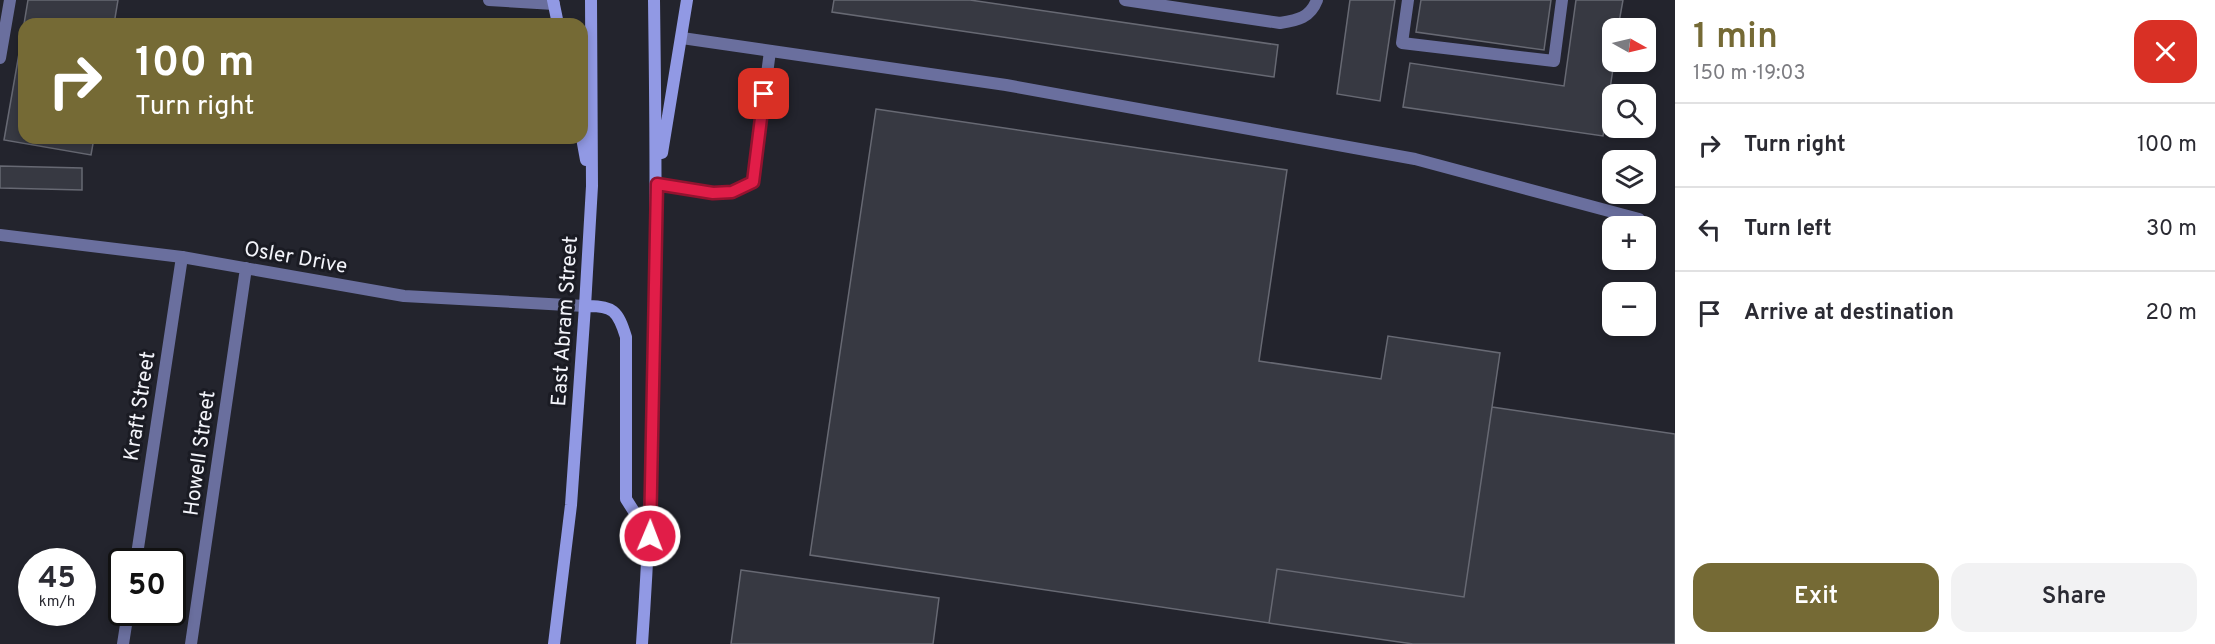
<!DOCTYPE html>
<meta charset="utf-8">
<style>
body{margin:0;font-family:Overpass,sans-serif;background:#f2f2f3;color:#2b2b33;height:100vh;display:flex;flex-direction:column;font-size:22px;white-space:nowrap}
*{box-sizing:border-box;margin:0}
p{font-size:20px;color:#7c7c81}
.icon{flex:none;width:33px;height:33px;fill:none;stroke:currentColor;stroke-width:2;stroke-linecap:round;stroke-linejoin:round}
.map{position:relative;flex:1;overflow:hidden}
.drawer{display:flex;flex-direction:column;background:#fff;width:540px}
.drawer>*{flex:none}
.hud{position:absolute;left:18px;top:18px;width:570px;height:126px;border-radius:18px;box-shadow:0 3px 9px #0003;background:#756a35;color:#fff;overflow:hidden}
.needle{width:39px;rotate:98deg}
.buttons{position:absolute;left:1602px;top:18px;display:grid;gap:12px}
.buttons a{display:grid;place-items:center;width:54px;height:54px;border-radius:12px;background:#fff;box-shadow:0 3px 9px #0003;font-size:30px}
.speed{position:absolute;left:18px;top:548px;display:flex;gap:12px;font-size:30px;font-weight:700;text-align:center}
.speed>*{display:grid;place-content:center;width:78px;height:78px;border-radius:50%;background:#fff;box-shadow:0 3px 9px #0003;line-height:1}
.speed small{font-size:15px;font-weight:400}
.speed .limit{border:3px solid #111;border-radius:9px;background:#fff;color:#111}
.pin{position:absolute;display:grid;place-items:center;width:51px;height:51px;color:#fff;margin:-26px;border-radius:12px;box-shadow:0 3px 9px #0006}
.me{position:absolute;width:66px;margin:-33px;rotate:1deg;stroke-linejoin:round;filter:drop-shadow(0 0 4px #0008)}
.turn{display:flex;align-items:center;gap:21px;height:126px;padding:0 18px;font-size:27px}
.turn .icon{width:78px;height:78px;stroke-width:2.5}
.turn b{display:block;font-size:42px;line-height:51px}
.round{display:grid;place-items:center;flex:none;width:63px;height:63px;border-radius:18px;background:#f2f2f3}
.summary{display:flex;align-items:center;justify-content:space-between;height:102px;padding:0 18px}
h1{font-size:36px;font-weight:600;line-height:45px;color:#756a35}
.cta{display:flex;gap:12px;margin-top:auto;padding:12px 18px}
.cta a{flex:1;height:69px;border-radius:18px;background:#756a35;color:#fff;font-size:24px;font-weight:600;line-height:69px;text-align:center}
.cta a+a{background:#f2f2f3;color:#2b2b33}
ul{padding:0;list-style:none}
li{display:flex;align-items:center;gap:18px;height:84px;padding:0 18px;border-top:2px solid #e1e1e2}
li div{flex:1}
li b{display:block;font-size:22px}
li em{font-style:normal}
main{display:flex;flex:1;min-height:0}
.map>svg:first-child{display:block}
</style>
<main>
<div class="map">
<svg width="1675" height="644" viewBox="0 0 1675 644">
<rect width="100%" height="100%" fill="#23242d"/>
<path fill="#373942" stroke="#676973" stroke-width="1.5" d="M28 0H118L114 24H24Z
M28 0H118L114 24H24Z
M834 0H970L1278 45 1274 77 832 12Z
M1350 0H1395L1380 101 1337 94Z
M1421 0H1551L1544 50 1416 32Z
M1576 0H1623L1618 28H1612L1614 62 1603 136 1403 107 1410 63 1564 86Z
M24 25V138H94L91 155 4 140Z
M24 25V138H94L91 155 4 140Z
M876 109 1287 170 1259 361 1381 379 1388 336 1500 353 1464 597 1277 569 1269 623 810 555Z
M0 166 82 168V190L0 188Z
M0 166 82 168V190L0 188Z
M1492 407 1675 434V644H1413L1269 623 1277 569 1464 597Z
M741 570 939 598 933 644H731Z"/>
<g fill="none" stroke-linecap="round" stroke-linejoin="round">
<path stroke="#6a6f9e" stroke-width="12" d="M489 0 554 4
M1125 0 1280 23C1298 20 1310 18 1317 0
M1408 0 1402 43 1554 61 1562 0
M682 38 1006 85 1415 159 1639 219
M0 58 10 0
M657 184 713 193H732L753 182 770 51
M136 561 182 257
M123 644 128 612"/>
<path stroke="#6a6f9e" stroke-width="12" d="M0 235 182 257 404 296 585 306
M191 644 246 268"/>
<path stroke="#9199e4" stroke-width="12" d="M553 0 558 24
M582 138 586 160
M662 153 687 0
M585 306C613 305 618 311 626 337V499L649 535
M554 644 571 505 585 306 592 186 591 0
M642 644C657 430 657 215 654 0"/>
</g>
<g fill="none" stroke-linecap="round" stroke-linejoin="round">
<g stroke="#92132f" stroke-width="15">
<path id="route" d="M650 536 657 184 713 193 732 192 753 182 764 94"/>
</g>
<use href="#route" stroke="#e11d48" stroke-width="10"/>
</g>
<g text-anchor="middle" stroke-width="6" stroke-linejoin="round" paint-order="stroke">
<g font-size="21" fill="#f3f4fa" stroke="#1a1b23">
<text transform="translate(296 257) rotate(10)" y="7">Osler Drive</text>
<text transform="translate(564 321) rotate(-86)" y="7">East Abram Street</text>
<text transform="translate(139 406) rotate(-81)" y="7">Kraft Street</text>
<text transform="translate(199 453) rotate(-82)" y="7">Howell Street</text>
</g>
</g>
</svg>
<div class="buttons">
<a><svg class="needle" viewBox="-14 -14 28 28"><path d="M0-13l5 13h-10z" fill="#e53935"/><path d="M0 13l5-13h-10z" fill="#7c7c81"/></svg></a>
<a><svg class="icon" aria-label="search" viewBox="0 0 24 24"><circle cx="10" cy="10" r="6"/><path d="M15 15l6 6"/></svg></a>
<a><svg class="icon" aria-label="layers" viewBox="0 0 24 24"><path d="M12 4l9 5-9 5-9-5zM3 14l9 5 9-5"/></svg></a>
<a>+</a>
<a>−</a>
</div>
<div class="speed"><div>45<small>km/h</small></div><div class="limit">50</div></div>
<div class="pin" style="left:764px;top:94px;background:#d93025"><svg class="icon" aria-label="arrive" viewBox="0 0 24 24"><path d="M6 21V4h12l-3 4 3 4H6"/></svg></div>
<svg class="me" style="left:650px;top:536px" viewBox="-20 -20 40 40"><circle r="17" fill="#e11d48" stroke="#fff" stroke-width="3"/><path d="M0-11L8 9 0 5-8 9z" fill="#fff"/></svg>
<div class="hud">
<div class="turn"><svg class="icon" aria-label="right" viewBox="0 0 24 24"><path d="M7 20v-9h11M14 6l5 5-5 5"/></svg><div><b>100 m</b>Turn right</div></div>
</div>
</div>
<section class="drawer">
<div class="summary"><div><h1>1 min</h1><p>150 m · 19:03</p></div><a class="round" style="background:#d93025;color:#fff"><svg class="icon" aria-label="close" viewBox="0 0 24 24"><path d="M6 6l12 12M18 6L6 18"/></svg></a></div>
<ul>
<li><svg class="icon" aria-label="right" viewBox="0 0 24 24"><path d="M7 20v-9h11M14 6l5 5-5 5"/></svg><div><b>Turn right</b></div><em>100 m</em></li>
<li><svg class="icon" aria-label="left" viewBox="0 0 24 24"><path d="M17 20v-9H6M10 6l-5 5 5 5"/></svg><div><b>Turn left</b></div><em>30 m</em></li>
<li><svg class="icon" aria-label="arrive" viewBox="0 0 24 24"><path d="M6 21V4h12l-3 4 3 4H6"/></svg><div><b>Arrive at destination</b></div><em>20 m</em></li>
</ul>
<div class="cta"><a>Exit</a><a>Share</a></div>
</section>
</main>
